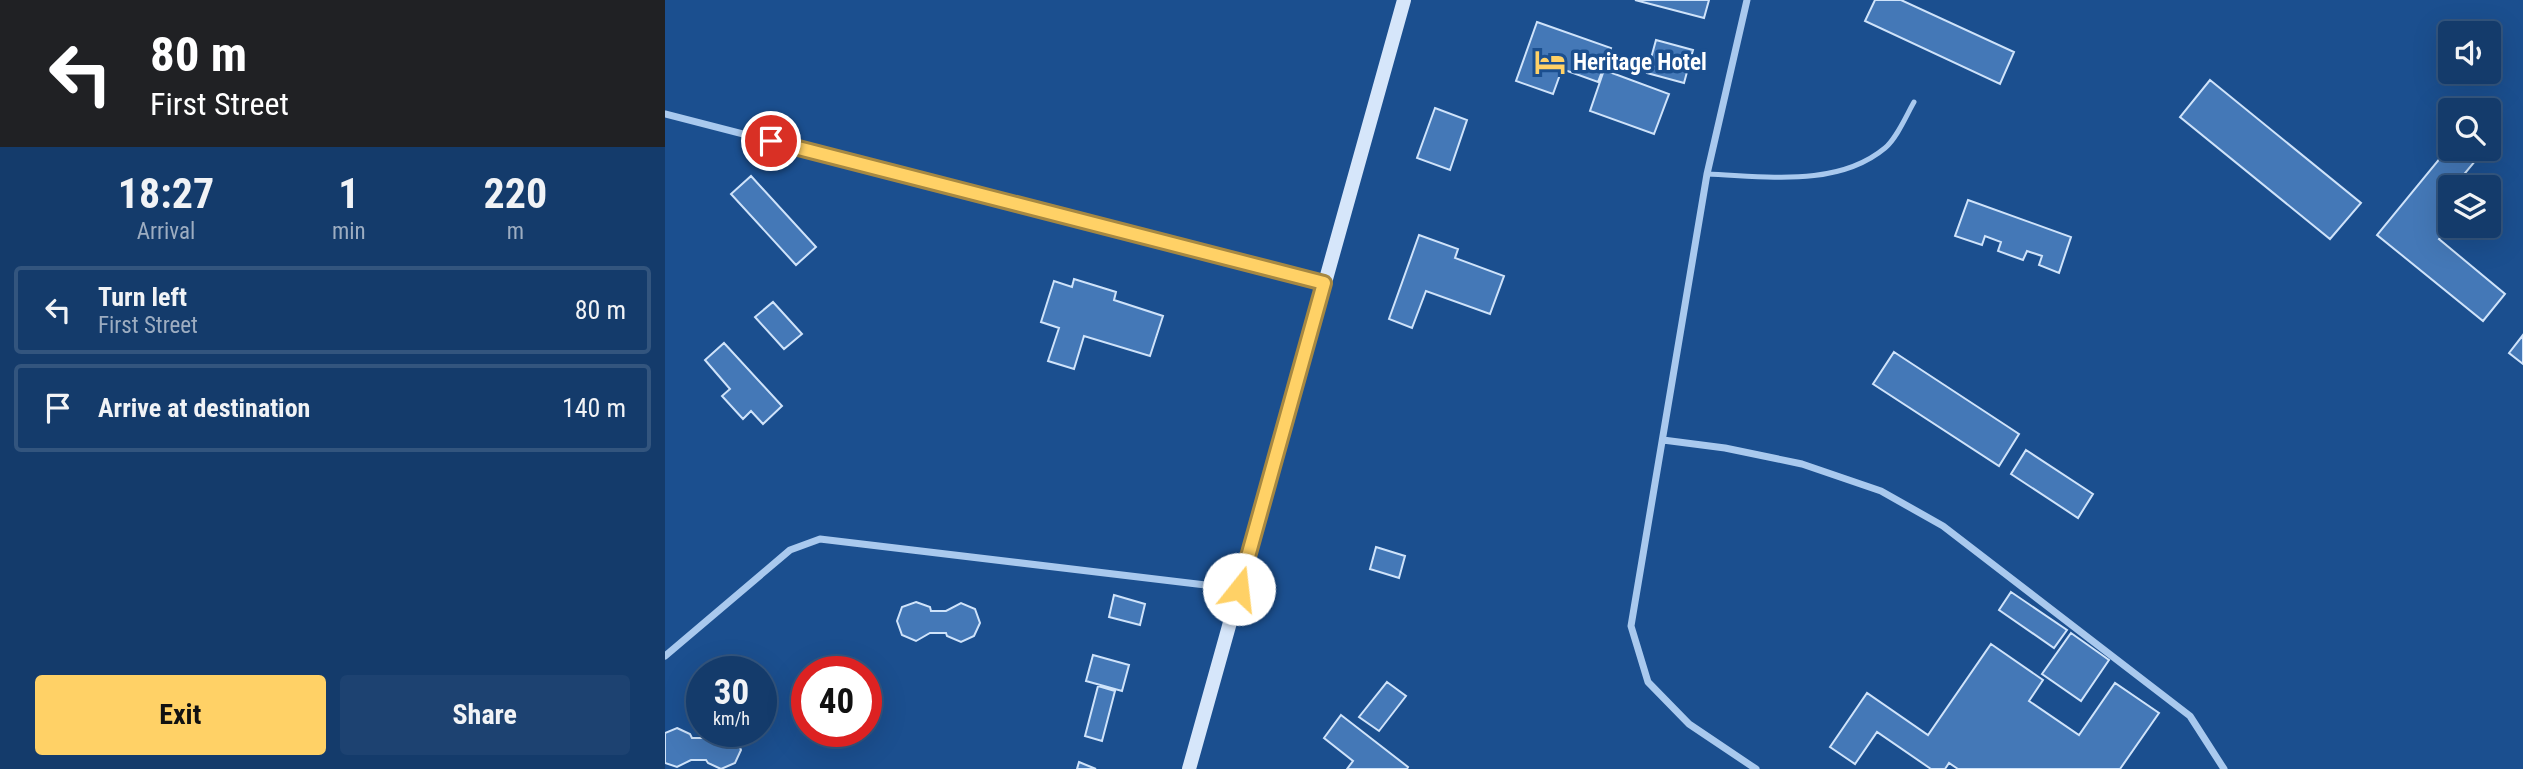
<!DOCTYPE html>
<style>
body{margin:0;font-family:"Roboto Condensed",sans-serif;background:#1d4271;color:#f1f3f6;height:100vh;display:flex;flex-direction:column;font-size:26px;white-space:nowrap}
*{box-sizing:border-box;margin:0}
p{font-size:23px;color:#9dadc1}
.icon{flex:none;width:38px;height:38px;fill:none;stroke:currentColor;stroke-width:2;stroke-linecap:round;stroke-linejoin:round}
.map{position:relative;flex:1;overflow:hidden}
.drawer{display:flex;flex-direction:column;background:#143b6b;width:665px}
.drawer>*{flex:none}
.banner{background:#202124;color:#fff;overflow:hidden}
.tools{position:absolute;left:1773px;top:21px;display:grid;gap:14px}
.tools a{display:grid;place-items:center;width:63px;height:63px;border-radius:7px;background:#143b6b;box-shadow:0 7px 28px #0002,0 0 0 2px #33557e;font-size:35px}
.speed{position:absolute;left:21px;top:656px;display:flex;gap:14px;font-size:35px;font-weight:700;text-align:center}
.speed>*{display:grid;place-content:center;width:91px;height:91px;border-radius:50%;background:#143b6b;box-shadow:0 7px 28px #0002,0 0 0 2px #33557e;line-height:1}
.speed small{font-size:18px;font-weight:400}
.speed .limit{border:10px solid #d22;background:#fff;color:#111}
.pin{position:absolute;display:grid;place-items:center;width:60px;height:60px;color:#fff;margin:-30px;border:4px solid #fff;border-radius:50%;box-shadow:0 2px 7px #0007}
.me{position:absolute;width:77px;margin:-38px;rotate:16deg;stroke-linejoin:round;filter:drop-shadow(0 0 5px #0008)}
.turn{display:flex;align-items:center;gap:24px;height:147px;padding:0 35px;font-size:32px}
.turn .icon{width:91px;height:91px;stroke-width:2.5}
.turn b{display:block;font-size:49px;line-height:60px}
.eta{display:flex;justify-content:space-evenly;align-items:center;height:119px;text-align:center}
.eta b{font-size:42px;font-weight:700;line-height:49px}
.action{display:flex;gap:14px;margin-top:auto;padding:14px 35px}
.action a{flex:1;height:80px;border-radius:7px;background:#ffd166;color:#111;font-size:28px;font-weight:700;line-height:80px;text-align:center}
.action a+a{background:#1d4271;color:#f1f3f6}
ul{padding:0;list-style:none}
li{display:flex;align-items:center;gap:21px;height:88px;margin:0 14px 10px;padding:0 21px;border:4px solid #33557e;border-radius:7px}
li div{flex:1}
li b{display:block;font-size:26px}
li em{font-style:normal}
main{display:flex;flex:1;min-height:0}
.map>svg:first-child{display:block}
</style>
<main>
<section class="drawer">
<div class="banner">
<div class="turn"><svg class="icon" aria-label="left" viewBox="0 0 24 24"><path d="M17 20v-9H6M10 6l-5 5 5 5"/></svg><div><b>80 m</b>First Street</div></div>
</div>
<div class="eta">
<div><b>18:27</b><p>Arrival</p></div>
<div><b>1</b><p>min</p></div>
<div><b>220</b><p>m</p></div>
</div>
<ul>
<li><svg class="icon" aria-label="left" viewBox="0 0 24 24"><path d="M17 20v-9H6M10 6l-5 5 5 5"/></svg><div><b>Turn left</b><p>First Street</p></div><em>80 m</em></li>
<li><svg class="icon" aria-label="arrive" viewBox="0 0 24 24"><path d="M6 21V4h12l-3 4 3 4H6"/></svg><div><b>Arrive at destination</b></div><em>140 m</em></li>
</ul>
<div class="action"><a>Exit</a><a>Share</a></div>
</section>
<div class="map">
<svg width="1858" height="769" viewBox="0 0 1858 769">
<rect width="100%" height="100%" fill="#1b4f8f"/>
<path fill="#4478b7" stroke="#cfe3fa" stroke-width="2" d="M970 0H1044L1039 18Z
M1210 0H1236L1349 52 1335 84 1200 21Z
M872 22 946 48 933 82 897 69 888 94 851 81Z
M991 40 1028 50 1019 83 982 73Z
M939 70 1004 94 989 134 925 111Z
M1545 80 1696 203 1665 239 1515 117Z
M770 108 802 120 785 170 752 158Z
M1785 146V149H1797L1811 160 1791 184 1796 187H1785V225L1774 239 1840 294 1818 321 1712 235Z
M86 176 151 247 131 265 66 194Z
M1303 200 1406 237 1394 273 1374 265 1377 256 1362 251 1358 260 1333 251 1336 242 1320 236 1317 245 1290 236Z
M754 235 793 249 790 258 839 276 825 314 761 291 747 328 724 319Z
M409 279 451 292 449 300 498 316 485 356 419 336 409 369 383 361 394 328 376 322 389 281 407 287Z
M108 302 137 334 119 349 90 317Z
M1858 335V364L1844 353Z
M59 343 117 406 98 424 86 411 78 419 57 396 65 389 40 360Z
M1229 352 1354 434 1334 466 1208 384Z
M1361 450 1428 494 1413 518 1346 474Z
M711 547 740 556 734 578 705 569Z
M1346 592 1402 630 1389 648 1334 610Z
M449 595 480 604 475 625 444 617Z
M251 602 265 607 266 611H281L296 603 310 609 315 623 309 636 296 642 282 636 281 633H265L251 641 237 635 232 621 237 607Z
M1406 633 1444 660 1416 701 1377 674Z
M1326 644 1378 680 1364 701 1414 735 1450 683 1494 713 1455 769H1293L1284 763 1280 769H1266L1212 732 1190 764 1165 747 1202 693 1263 735Z
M428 655 464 665 457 691 421 681Z
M722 682 741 696 714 731 694 717Z
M433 686 450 691 437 741 420 736Z
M676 715 743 767 742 769H682L688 761 659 738Z
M12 728 25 734 27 738H42L53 732H61L70 736 76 750 70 763 56 769 43 763 41 760H26L12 767 0 763V733Z
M414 762 431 769H412Z"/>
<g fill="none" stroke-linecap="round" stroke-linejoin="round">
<path stroke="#a9c9ee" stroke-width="5" d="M1042 174C1100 176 1172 188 1220 148 1232 138 1241 116 1249 102"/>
<path stroke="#a9c9ee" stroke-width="7" d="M1082 0 1042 174 966 626 983 682 1024 724 1091 769
M0 114 659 283
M998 440 1060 448 1137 464 1216 491 1278 526 1525 716 1559 769
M0 656 125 550 155 539 574 589"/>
<path stroke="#d6e6fa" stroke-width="14" d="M524 769 739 0"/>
</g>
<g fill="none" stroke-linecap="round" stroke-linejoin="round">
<g stroke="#a68842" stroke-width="18">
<path id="route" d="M106 141 659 283 574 589"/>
</g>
<use href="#route" stroke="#ffd166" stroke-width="12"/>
</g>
<defs>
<g id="hotel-bare" transform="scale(2.415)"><path d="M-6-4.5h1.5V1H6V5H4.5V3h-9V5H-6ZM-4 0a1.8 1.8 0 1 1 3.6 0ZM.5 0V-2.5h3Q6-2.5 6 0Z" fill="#ffd166" stroke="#1b4f8f" stroke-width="2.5" paint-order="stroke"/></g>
</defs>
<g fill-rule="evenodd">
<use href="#hotel-bare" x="885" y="62"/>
</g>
<g text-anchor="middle" stroke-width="7" stroke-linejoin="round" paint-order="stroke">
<g font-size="23" font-weight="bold" fill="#fff" stroke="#1b4f8f" text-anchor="start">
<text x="908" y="70">Heritage Hotel</text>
</g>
</g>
</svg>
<div class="tools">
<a><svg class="icon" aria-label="sound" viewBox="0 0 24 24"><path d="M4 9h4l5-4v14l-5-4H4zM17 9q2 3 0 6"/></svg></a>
<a><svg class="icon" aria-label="search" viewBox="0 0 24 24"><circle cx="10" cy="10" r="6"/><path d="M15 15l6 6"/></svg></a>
<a><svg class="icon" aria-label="layers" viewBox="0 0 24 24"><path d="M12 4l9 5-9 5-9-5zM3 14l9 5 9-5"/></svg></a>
</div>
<div class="speed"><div>30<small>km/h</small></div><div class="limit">40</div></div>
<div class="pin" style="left:106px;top:141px;background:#d93025"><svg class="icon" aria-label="arrive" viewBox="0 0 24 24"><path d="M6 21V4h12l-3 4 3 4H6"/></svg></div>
<svg class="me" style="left:574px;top:589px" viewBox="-20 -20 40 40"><circle r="19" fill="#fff"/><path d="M0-13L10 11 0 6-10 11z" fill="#ffd166"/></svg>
</div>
</main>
